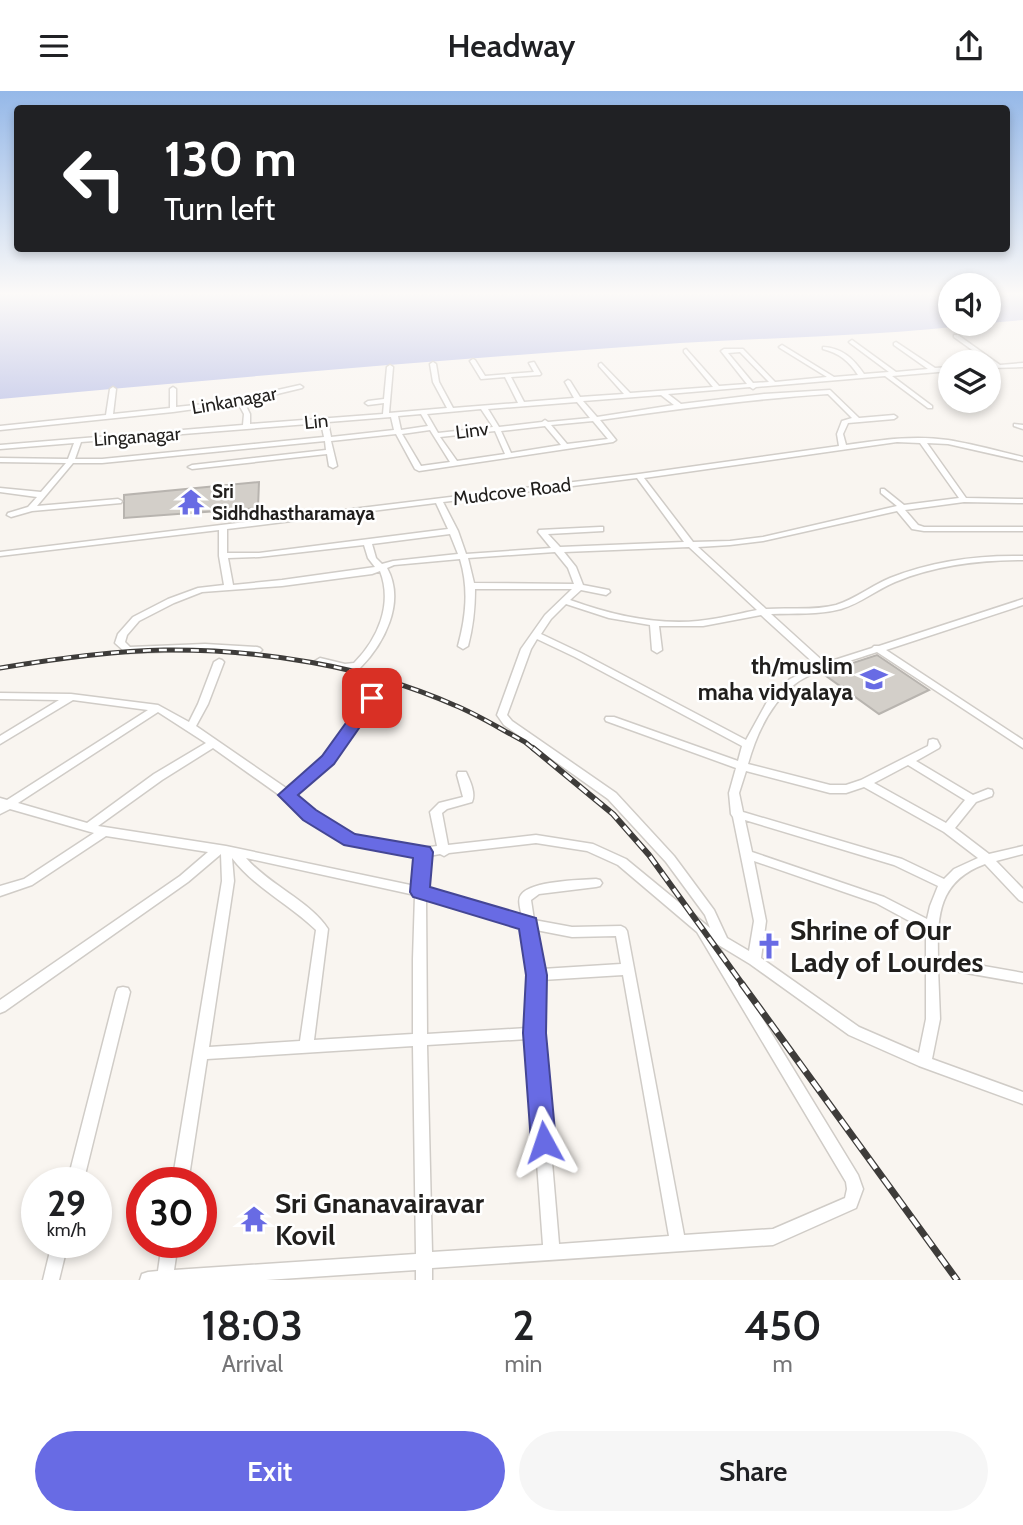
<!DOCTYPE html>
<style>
body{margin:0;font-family:Cabin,sans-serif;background:#f6f6f6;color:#202124;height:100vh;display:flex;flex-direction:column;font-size:26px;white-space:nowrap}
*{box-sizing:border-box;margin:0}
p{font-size:23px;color:#757577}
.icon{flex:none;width:38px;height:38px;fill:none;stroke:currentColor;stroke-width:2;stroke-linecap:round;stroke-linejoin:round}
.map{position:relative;height:1189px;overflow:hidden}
.side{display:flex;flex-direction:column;background:#fff;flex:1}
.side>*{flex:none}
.guide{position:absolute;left:14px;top:14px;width:996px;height:147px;border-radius:7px;box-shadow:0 4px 10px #0003;background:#202124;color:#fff;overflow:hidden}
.tools{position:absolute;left:938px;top:182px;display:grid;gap:14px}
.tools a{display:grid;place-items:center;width:63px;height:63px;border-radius:50%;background:#fff;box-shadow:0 4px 10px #0003;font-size:35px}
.speed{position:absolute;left:21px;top:1076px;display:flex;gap:14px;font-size:35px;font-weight:700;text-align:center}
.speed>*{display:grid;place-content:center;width:91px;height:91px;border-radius:50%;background:#fff;box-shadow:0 4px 10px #0003;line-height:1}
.speed small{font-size:18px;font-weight:400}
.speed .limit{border:10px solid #d22;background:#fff;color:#111}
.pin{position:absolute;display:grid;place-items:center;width:60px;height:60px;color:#fff;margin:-30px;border-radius:14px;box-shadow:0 4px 10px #0006}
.me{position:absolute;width:77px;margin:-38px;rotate:355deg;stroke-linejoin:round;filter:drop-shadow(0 0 5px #0008)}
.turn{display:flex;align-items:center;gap:24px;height:147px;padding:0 35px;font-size:32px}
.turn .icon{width:91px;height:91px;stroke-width:2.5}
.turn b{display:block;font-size:49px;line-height:60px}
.eta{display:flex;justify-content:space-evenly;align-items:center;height:119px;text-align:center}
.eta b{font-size:42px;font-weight:600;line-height:49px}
.cta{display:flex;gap:14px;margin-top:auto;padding:14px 35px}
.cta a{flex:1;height:80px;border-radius:42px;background:#686be4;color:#fff;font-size:28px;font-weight:600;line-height:80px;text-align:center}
.cta a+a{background:#f6f6f6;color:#202124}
header{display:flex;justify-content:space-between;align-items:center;height:91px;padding:0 35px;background:#fff;font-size:32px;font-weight:600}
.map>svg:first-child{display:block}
</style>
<header><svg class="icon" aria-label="menu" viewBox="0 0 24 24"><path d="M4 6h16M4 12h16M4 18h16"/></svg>Headway<svg class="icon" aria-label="share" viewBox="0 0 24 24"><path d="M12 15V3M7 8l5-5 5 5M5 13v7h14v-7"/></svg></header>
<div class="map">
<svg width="1023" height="1189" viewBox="0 0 1023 1189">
<rect width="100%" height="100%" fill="#f9f5f0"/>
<path fill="#b9bfe7" d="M0 202H950V233H981C881 245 781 246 680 252 453 268 226 287 0 308Z
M989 202H1023V229L989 232Z"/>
<path fill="#d3cfc9" stroke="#b8b4af" stroke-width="2" d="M259 391 258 417 124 427V404Z
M877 564 929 599 879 623 822 582Z"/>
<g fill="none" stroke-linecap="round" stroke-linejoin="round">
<g stroke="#d0ccc7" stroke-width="3">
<path id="minor" d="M954 244H958L1000 274 1023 272V276L990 277V275L993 274 954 246Z
M852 249 896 281 928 278 894 254V252L896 251 935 277 950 276V280L892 285 932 315V317H928L885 285 756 296 753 298 750 296 668 303 681 313 764 303 830 299 859 327 894 324 897 326 894 328 848 332 843 343 846 354C880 349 914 344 948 349 973 353 998 360 1023 366V370L948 353 927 352 966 407 1023 408V412L964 411 905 419 918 434 924 436H1023V440H924L912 438 897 420 763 450 730 454 698 456 766 518C789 516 813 520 836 514 855 508 871 495 890 487 932 470 977 464 1023 465V469C979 469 936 474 895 491 876 499 861 512 841 518 818 524 795 522 771 523L825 572 872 557 874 555H879L1023 508V514L886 559 1023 649V657L877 561C854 569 813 579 795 593 770 613 756 644 748 673L830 694H846L861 689 928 655 929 649 933 648 937 649 940 655 939 657 916 670 973 704 988 698 992 699 993 702 992 705 976 711 955 737 989 763 1023 755V763L996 770 1023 798V811L1019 809 985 773C939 790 937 823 938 867L1023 882V892L938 877 940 928 932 968 1023 1001V1013L919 975 849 944 750 873 717 853 858 1084 863 1098 856 1117 773 1154 432 1177V1189H416V1179L266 1189H140L142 1183 148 1181 158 1180 162 1152H178L174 1179 416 1163 413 955 207 968 188 1092H172L222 790 221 763 188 791 5 920 0 922V909L180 785 208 761 106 745 32 794 0 805V795L24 788 94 742 10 718 0 723V707L7 709 148 619 73 609 0 653V645L59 609 0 608V602L71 603 158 614 189 631 198 613 214 571 219 568 222 569 224 571 208 613 196 635 286 697 324 667 369 605H375L377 607 332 671 293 703 313 721 353 745 423 757 437 755 430 721 439 712 463 706 457 684 458 681H466C470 690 476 702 472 711L447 718 442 722 448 754 536 744 593 753 626 768 710 837 705 824 666 771 608 708 504 634 497 624 521 558 545 524 572 498H475C475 518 473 536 468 555L463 558 458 555C466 525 469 498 460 468L394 474 387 477C406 511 384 553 360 577L345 579 317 572 315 570 320 567 345 573 354 572C378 548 393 513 380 480L372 483 282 495 202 501 174 512 139 530 127 544 125 551 130 556 205 553 257 556 260 557 262 559 260 561 205 559 128 562 125 561 115 552 118 543 133 526 168 508 198 497 224 494 219 465V439L0 465V461L639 383 839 355 837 343 842 330 852 327 828 303C751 308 676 318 600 329L616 349 613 351 419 380 415 378 396 343 331 350 337 375 333 377 329 375 327 363 192 378 188 376 192 374 326 359 325 350 102 372H73L37 415 118 408 122 410 121 412 32 420 11 426 7 424 8 422 28 416 37 406 0 401V397L41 401 66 372 0 371V367L68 368 74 352 0 358V354L243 334 244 323 238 312 173 321 0 339V335L106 324 110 298 113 296 116 298 113 323 170 317V298L173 296 176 298V316L224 311 300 294 303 296 302 297 244 311 250 323V333L383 323 384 312 368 314 365 312 368 310 384 308 387 276 390 274 393 276 389 322 447 317 433 291 430 273 433 271 436 273 439 291 453 317 518 312 505 286 481 288 470 270 473 268 475 269 485 285 534 281 529 272 534 271 541 283 540 284 511 286 524 311 574 307 565 291 568 289 570 290 580 306 624 303 599 275V273L601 272 630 302 713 296 684 261V259L686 258 719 295 747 293 721 260 724 258H743L775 291 827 286 780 257 779 256 782 254 834 286 858 284C849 270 839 262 823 258V256C842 257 853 267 864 283L889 281 850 252 849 251ZM740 261 769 291 753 292 728 262ZM661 304 674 314 597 326 583 310ZM577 311 590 327 548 331 545 329 542 331 499 336 488 318ZM481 318 493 336 438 342 427 323ZM421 323 428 335 401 339 398 325ZM391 326 394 339 331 346 328 331ZM593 330 608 348 567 353 551 334ZM321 332 324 346 102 368H75L81 351ZM545 335 561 354 511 362 501 340ZM430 339 450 371 421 375 402 343ZM495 340 505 363 457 370 440 346ZM897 351 920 352 959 407 904 414 884 398H881V402L897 415 763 446 730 450 693 451 644 387ZM637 387 684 451 560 456 548 443 603 440V436H600L539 439 538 441 551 457 466 463 458 440 443 411ZM436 412 448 438 259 462H227V438ZM450 443 458 463 393 470 382 473 376 467 372 453ZM364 454 368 467 375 476 282 489 233 494 228 467 259 466ZM689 456 757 519C737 523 718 528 698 530 655 534 611 524 570 509L581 499 606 504 610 501 609 499 583 494 576 476 564 461ZM555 461 568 477 574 493 474 492 468 467ZM566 513 609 527 650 534 652 559 657 562 662 559 659 535H703L761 524 817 575 790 588 768 609 746 649 581 562 541 543 551 528ZM537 548 575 566 742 655 738 670 614 626H606L605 628 606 630 736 677 729 702 731 723 733 726 754 830 749 860 727 847 714 819 674 765 616 702 512 630 507 624 531 558ZM158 621 206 652 154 683 87 732 18 712ZM213 657 282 706 305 727 346 752 417 764 415 795 226 755 98 735 162 689ZM908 674 965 709 946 732 874 692ZM746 680 830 702H846L864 696 944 741 978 767 954 778 944 788 902 768 743 721 739 702ZM745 729 894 774 938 795 930 815 927 828 884 806 752 761ZM536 752 587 760 618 774 697 841 846 1091 847 1098 845 1107 773 1138 684 1144 627 840 625 837 621 835 572 836 534 829 531 809 539 803 596 796 600 795 602 792 600 789 596 788C579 789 530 790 521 804 517 809 521 820 522 826L427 798 429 765 440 763 444 765 449 762ZM232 767C255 797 289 813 316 839L300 950 209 956 234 790ZM246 767 415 804 413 868V943L314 949 328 838C310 810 269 794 246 767ZM754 770 876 812 926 839V928L919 962 859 936 761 867 766 830ZM426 807 523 836 530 884 527 937 427 943ZM536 839 572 846 616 845 621 873 542 878ZM623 884 669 1145 559 1153 541 942 542 889ZM528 948 543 1154 432 1161 427 954Z
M1014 333 1023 334V338L1014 335Z
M123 896 128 897 130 901 83 1092H67L116 901 118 897Z
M52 1152H68L59 1189H43Z"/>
</g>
<use href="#minor" fill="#fff" fill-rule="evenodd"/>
<g stroke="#3e3c3a" stroke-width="5">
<path id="rail-far2" d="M0 577C54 568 109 560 164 559 260 558 366 575 454 614 479 624 502 639 525 651L535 659"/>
</g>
<g stroke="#3e3c3a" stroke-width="6">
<path id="rail-far1" d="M533 657 613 723 649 764 743 894"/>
</g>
<g stroke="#3e3c3a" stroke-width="7">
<path id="rail" d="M742 893 957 1189"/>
</g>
<use href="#rail-far2" stroke="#fff" stroke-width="2.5" stroke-dasharray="8" stroke-linecap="butt"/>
<use href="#rail-far1" stroke="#fff" stroke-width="3.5" stroke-dasharray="10" stroke-linecap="butt"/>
<use href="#rail" stroke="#fff" stroke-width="4.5" stroke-dasharray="12" stroke-linecap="butt"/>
</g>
<linearGradient id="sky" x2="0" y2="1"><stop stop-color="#95b8e8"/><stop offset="0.55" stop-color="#fcfaf8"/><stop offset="1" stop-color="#fcfaf8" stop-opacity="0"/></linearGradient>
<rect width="1023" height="369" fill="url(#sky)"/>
<path fill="#686be4" stroke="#444694" stroke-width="2" d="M372 602 380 607 334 673 298 704 316 719 355 743 430 756 433 761 430 796 536 827 547 884 546 942 556 1051 552 1060 544 1063 535 1060 531 1051 523 942 526 884 519 838 413 806 410 801 413 767 344 754 303 729 278 704 322 665 366 604Z"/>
<defs>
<g id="temple-bare" transform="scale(2.1)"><path d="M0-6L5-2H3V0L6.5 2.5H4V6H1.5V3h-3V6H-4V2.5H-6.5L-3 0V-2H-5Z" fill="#686be4" stroke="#fff" stroke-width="2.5" paint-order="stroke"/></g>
<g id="school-bare" transform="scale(2.1)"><path d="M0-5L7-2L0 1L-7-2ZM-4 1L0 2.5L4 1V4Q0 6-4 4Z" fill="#686be4" stroke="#fff" stroke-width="2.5" paint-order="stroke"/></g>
<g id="church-bare" transform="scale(2.1)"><path d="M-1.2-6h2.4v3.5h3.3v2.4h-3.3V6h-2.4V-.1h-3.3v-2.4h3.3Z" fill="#686be4" stroke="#fff" stroke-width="2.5" paint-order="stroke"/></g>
</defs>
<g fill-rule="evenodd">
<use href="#temple-bare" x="191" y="411"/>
<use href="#school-bare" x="874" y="588"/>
<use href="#church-bare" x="769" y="855"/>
<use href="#temple-bare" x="254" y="1128"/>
</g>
<g text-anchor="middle" stroke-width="5" stroke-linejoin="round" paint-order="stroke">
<g font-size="19" fill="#211f1d" stroke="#fff">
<text transform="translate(234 309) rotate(-10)" y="7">Linkanagar</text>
<text transform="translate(316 330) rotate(-6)" y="7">Lin</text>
<text transform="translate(472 339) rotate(-7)" y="7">Linv</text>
<text transform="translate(137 345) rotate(-4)" y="7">Linganagar</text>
<text transform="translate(512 400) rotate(-7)" y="7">Mudcove Road</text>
</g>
<g font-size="19" font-weight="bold" fill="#211f1d" stroke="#fff" text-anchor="start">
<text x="212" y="407">Sri<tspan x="212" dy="22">Sidhdhastharamaya</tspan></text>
</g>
<g font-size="23" font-weight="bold" fill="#211f1d" stroke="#fff" text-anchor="end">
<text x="853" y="583">th/muslim<tspan x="853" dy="26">maha vidyalaya</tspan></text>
</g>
<g font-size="28" font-weight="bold" fill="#211f1d" stroke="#fff" text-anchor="start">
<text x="790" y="849">Shrine of Our<tspan x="790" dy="32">Lady of Lourdes</tspan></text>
<text x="275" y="1122">Sri Gnanavairavar<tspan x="275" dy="32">Kovil</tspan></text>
</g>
</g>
</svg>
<div class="tools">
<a><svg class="icon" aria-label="sound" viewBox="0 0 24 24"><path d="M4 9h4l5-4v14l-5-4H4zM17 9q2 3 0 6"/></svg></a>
<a><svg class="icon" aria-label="layers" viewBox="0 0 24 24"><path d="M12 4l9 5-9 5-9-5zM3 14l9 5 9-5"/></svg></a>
</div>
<div class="speed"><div>29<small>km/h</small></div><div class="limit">30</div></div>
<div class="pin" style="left:372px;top:607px;background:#d93025"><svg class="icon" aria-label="arrive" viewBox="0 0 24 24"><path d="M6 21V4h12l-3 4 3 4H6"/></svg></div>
<svg class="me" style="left:544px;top:1051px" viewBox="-20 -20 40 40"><path d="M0-17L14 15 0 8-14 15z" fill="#686be4" stroke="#fff" stroke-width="4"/></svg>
<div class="guide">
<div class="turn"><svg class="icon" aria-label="left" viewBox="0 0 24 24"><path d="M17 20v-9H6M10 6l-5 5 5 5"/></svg><div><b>130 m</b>Turn left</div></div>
</div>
</div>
<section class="side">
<div class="eta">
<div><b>18:03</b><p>Arrival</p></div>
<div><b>2</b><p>min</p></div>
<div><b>450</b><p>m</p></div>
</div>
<div class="cta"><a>Exit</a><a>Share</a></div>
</section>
